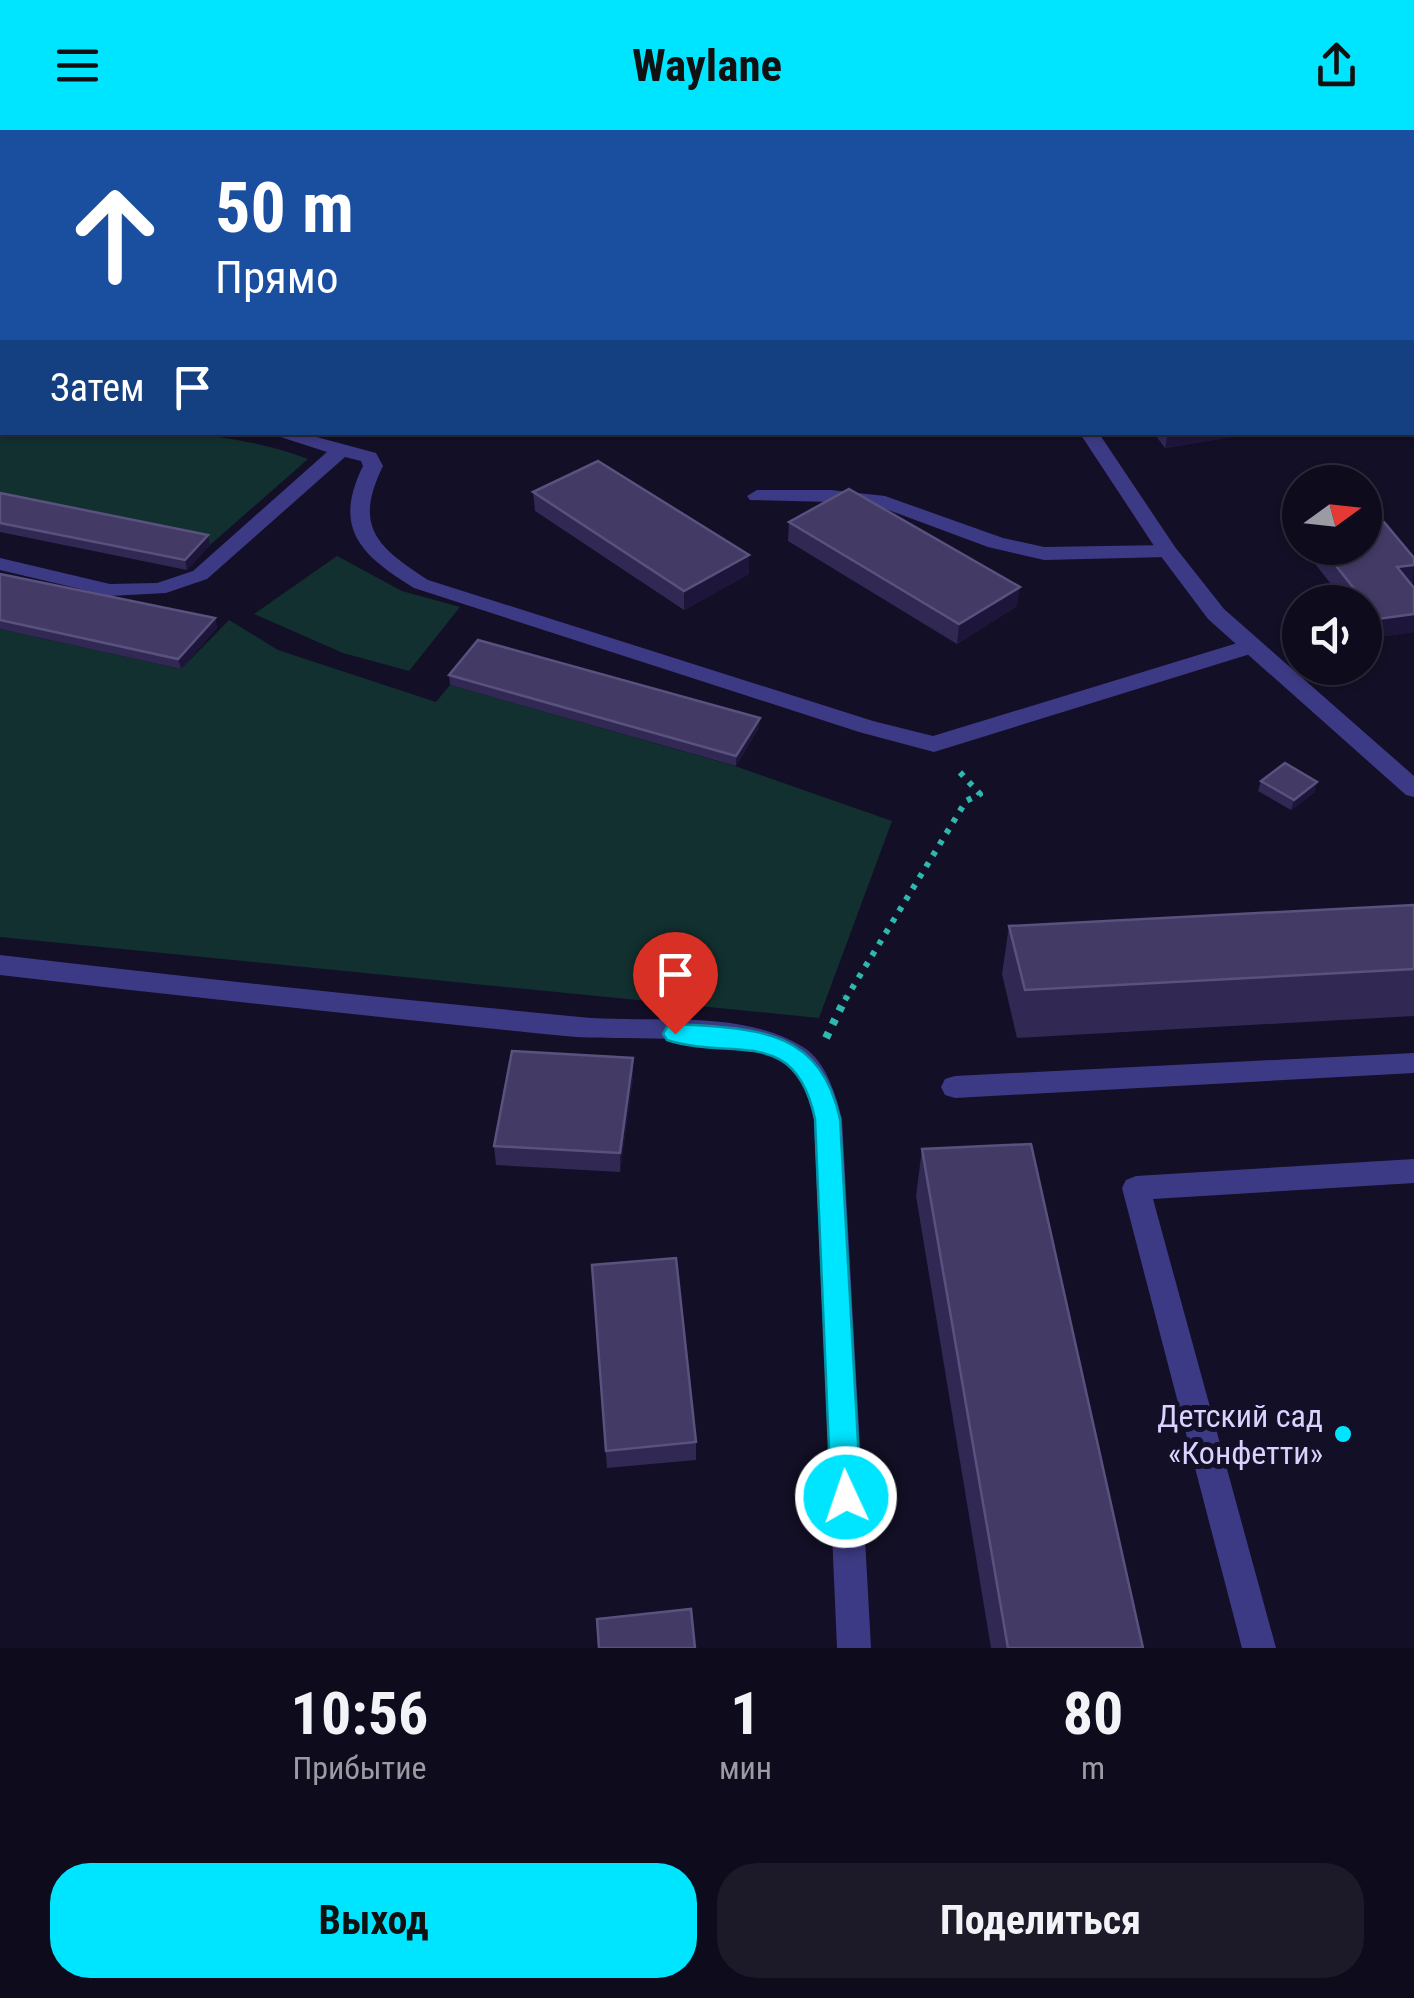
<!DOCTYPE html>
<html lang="ru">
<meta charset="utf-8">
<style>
body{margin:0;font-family:"Roboto Condensed",sans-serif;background:#1c1929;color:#f1f3f6;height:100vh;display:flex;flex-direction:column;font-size:38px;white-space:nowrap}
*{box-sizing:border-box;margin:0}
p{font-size:32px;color:#9b9ba3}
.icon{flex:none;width:55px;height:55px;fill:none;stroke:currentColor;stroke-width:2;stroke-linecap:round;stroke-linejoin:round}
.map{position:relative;height:1518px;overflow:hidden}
.drawer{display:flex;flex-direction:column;background:#0e0b1c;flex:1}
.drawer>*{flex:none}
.hud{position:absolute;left:0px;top:0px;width:1415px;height:305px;box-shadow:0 2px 8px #0004,0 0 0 2px #2e2b3b;background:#1a4fa0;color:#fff;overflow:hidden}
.needle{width:65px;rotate:75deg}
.controls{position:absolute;left:1282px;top:335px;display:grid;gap:20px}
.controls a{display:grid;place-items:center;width:100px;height:100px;border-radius:50%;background:#0e0b1c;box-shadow:0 2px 8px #0004,0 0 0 2px #2e2b3b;font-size:50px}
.pin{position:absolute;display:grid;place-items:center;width:85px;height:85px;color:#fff;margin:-102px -42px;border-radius:50% 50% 50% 0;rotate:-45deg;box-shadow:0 0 10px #0007}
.pin .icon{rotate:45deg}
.me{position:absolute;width:110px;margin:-55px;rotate:357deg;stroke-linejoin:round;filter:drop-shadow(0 0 8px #0008)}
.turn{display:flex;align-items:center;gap:35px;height:210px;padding:0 50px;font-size:45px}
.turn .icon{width:130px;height:130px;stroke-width:2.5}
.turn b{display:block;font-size:70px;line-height:85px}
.then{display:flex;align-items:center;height:95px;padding:0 50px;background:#0003;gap:20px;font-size:38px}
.eta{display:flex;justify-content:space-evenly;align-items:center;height:170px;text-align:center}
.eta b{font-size:60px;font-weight:700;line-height:70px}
.button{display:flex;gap:20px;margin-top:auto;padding:20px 50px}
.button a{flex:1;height:115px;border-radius:40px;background:#00e5ff;color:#111;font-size:40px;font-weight:700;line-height:115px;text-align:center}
.button a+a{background:#1c1929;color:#f1f3f6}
header{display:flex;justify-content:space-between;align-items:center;height:130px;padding:0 50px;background:#00e5ff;color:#111;font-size:45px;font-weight:700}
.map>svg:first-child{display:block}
</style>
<header><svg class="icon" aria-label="menu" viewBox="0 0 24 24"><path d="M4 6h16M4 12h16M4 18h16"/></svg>Waylane<svg class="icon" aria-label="share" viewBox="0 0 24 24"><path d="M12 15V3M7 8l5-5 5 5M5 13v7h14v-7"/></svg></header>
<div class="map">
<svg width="1414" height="1518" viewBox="0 0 1414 1518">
<rect width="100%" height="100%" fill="#130f26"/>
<path fill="#12302f" d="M0 265 2 302C105 303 211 292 308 329L210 415 0 372Z
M337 426 402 461 460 477 409 541 343 523 254 484Z
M229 490 278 520 436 572 450 555 735 636 892 691 819 888 0 807V499L181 539Z"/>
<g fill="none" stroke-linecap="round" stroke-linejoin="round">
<path stroke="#2fb8b0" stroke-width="6" stroke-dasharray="5 8" stroke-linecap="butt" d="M845 870 966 671 980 664 955 637"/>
<path stroke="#2fb8b0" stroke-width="8" stroke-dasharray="6 9" stroke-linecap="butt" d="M826 908 846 867"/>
<path fill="#3d3a85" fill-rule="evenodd" d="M566 0H585L587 2H568Z
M0 248 2 249V260H0Z
M265 302H298L376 323 383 336C353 397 377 417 428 450L873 591 933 606 1244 511 1252 509 1263 516 1260 521 934 622 859 602 414 458C361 425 332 399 363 336L361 331 345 327 207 449 166 463 110 466 0 440V428L110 454 157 453 193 441 327 322Z
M757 360H831L885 366 1003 408 1044 417 1167 415 1177 421 1167 427 1044 430 988 417 883 378 831 372 750 370 747 366Z
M1414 923V943L955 968 945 965 941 957 945 949 955 946Z
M1414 1029V1053L1153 1069 1276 1518H1242L1122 1058 1126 1050 1136 1046Z"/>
<path fill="#3d3a85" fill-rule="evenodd" d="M0 8H2V18H0Z
M0 825C193 848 386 868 580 887 651 894 740 878 803 917 826 931 836 965 842 989L871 1518H837L814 989C807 959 798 937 769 925 711 901 627 912 565 906 377 887 188 867 0 845Z"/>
<path fill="#3d3a85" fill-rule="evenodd" d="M1412 127H1414V137H1412Z
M1079 302H1098L1175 417 1224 479 1414 646V667L1406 665 1208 489 1160 425Z"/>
</g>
<path fill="#312854" d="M261 0H325L323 2H261Z
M1153 302H1262L1165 318Z
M533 362 749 444 684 480 535 381Z
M0 363 210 415 187 440 0 402Z
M789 392 1017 476 957 514 788 411Z
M1306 418H1365L1413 453H1411L1414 458V502L1372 508 1365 499V472H1345L1305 421Z
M0 444 215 488 217 498 181 539 0 499Z
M449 545 759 598 736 636 450 555Z
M1261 651 1315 662 1291 680 1258 661Z
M1414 775V886L1017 908 1002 844 1009 796Z
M633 928V947L620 1042 496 1035 494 1016Z
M922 1019 1143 1518H991L916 1066Z
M592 1135 696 1312V1330L607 1338Z"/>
<path fill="#1d163a" d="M2 54V73L0 74V55Z
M1168 302H1262L1165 318Z
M208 405 210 415 187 440 185 430Z
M749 425V444L684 480V461Z
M1414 435 1413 453 1392 456 1397 437Z
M1020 457 1017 476 957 514 959 494Z
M1414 484V502L1372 508 1378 489Z
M215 488 217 498 181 539 178 529Z
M760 588 759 598 736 636V626Z
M1317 652 1315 662 1291 680 1294 670Z
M633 928V947L620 1042V1023Z"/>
<path fill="#433a66" stroke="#5a527e" stroke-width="2.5" d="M406 0H475L474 2H404Z
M1049 0H1094L1112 2H1048Z
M1412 161H1414V185H1412Z
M0 209 2 210V238H0Z
M598 331 749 425 684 461 533 362Z
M849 359 1020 457 959 494 789 392Z
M0 363 208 405 185 430 0 393Z
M1384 392 1414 428V435L1397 437 1414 458V484L1378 489 1322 418H1365V395Z
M0 444 215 488 178 529 0 490Z
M478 510 760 588 736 626 449 545Z
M1285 633 1317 652 1294 670 1261 651Z
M1414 775V839L1025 860 1009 796Z
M512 921 633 928 620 1023 494 1016Z
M1031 1014 1143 1518H1008L922 1019Z
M676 1128 696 1312 606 1321 592 1135Z
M691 1479 695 1518H599L597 1489Z"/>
<path fill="#00e5ff" stroke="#0095a6" stroke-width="2.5" d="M675 894C755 899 820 897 840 989L861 1367 857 1377 846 1381 836 1377 831 1367 815 989C795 894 732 931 667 910L663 904 667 897Z"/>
<circle fill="#00e5ff" stroke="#130f26" stroke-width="4" cx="1343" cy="1304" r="10"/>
<g text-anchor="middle" stroke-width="10" stroke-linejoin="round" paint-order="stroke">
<g font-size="32" fill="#d9d4ff" stroke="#130f26" text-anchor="end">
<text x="1323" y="1297">Детский сад<tspan x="1323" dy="37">«Конфетти»</tspan></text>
</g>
</g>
</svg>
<div class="controls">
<a><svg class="needle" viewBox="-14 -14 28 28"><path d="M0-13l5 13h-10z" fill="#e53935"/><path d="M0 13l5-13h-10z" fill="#9b9ba3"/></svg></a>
<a><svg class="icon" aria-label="sound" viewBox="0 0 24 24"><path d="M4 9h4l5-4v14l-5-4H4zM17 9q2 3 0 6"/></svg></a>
</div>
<div class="pin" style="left:675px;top:904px;background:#d93025"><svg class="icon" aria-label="arrive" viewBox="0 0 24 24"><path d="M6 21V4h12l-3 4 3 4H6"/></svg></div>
<svg class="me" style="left:846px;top:1367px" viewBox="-20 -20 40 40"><circle r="17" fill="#00e5ff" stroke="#fff" stroke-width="3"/><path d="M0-11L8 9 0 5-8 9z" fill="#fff"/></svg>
<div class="hud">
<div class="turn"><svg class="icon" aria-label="ahead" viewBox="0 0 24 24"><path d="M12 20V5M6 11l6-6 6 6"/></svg><div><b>50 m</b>Прямо</div></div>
<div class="then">Затем<svg class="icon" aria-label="arrive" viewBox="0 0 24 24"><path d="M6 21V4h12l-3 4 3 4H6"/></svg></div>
</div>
</div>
<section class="drawer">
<div class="eta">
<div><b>10:56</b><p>Прибытие</p></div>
<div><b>1</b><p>мин</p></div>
<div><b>80</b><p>m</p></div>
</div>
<div class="button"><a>Выход</a><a>Поделиться</a></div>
</section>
